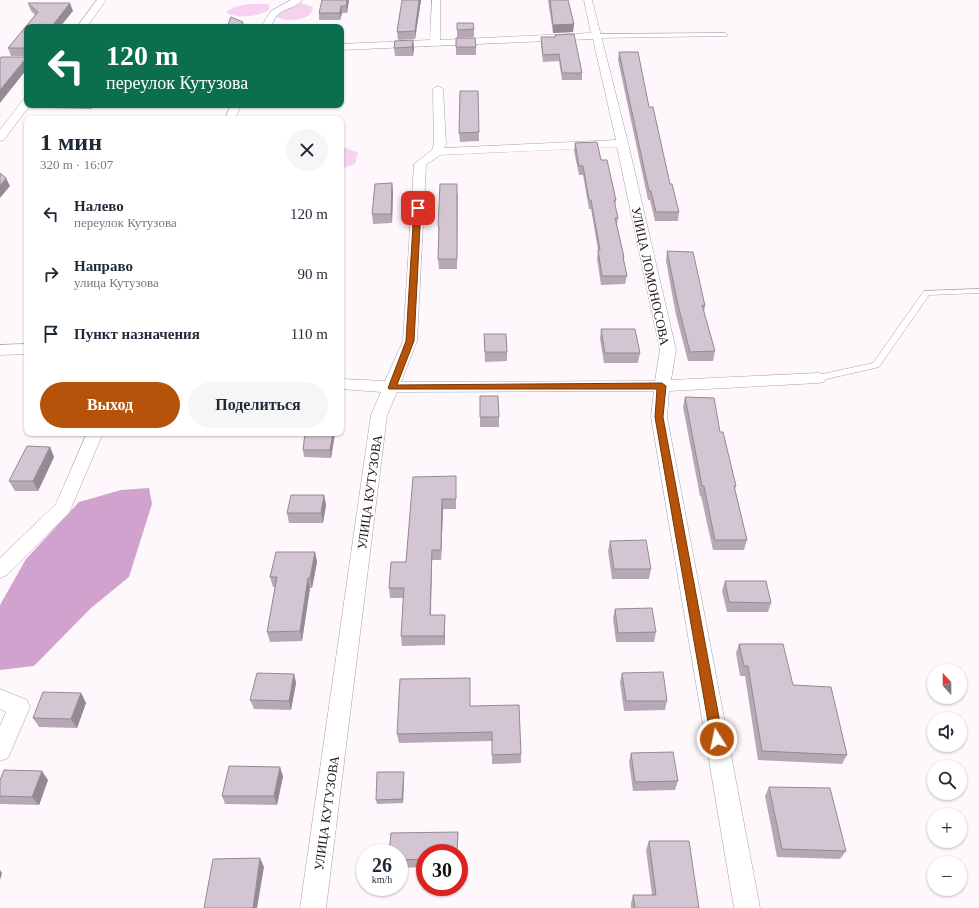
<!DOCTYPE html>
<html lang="ru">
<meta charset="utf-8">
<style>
body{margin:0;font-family:Georgia,serif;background:#f6f6f7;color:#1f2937;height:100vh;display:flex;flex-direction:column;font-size:15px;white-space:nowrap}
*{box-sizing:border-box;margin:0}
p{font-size:13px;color:#747a83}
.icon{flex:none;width:22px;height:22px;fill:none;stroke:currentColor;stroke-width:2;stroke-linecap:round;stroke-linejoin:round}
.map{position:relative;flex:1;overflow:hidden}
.details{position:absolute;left:24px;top:116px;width:320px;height:320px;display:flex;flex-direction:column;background:#fff;border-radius:8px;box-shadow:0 1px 3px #0004}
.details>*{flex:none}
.banner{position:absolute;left:24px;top:24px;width:320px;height:84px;border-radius:8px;box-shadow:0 1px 3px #0004;background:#0b6e4f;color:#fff;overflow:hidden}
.needle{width:26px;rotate:339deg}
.buttons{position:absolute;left:927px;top:664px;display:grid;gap:8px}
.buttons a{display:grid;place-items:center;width:40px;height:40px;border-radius:50%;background:#fff;box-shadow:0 1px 3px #0004;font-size:20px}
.speed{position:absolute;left:356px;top:844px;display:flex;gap:8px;font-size:20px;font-weight:700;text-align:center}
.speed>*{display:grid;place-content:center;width:52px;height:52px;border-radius:50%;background:#fff;box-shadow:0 1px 3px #0004;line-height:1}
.speed small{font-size:10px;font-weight:400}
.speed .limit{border:6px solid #d22;background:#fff;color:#111}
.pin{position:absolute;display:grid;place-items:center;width:34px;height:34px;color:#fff;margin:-17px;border-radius:8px;box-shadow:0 2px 6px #0006}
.me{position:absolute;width:44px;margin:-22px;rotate:350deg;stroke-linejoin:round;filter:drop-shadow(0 0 3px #0008)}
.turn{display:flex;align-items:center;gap:14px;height:84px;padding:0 16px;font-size:18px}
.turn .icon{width:52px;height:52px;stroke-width:2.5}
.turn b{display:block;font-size:28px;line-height:34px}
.round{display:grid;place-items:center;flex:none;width:42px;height:42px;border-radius:21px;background:#f6f6f7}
.headline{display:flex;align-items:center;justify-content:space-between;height:68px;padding:0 16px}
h1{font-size:24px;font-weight:800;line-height:30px}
.button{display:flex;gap:8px;margin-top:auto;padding:8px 16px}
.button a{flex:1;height:46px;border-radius:24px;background:#b45309;color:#fff;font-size:16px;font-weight:800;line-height:46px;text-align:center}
.button a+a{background:#f6f6f7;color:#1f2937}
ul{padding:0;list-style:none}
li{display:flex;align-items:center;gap:12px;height:60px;padding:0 16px}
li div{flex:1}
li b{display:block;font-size:15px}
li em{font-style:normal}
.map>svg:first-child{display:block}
</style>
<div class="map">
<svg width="979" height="908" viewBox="0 0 979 908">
<rect width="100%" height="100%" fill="#fef8fd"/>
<path fill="#f4d2f0" d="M298 2 311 6 313 8C312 10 311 13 310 14 303 21 285 22 277 17V13Z
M248 4H269V10C257 17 241 18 228 14L227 11 234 7Z
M341 146 358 153 355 164 341 169Z"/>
<path fill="#d2a2ce" d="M149 488 152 504 129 577 91 608 34 666 0 670V605L26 559 79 502 121 490Z"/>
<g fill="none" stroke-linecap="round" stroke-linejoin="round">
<g stroke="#ab9eaa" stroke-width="1">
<path id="lane" d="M725 33 727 34V36L597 38 594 36 597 34Z
M979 289V293L929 295 879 367 818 381 814 378 818 375 873 363 924 291Z"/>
</g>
<g stroke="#ab9eaa" stroke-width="1">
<path id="street" d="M97 0H106L87 27H77Z
M291 0H303C291 12 279 5 271 27H261L271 11Z
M432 0H440V40L591 33 584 0H592L628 143 676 350 671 380 818 373 824 374 826 378 824 382 818 383 669 391 667 417 760 908H734L651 417 654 391 397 392 387 415 326 908H300L371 415 381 392 341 389V379L385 381 403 341 414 164 432 150 434 144 433 89 438 86 443 89 446 144 444 148 616 140 593 39 341 50V44L430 40ZM617 147 660 350 655 381 401 382 417 341 426 165 440 155Z
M27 99V105H30L4 140 0 141V130L23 100Z
M231 105H241L235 119H225Z
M27 344V354L0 355V345Z
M87 433H103L69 513 7 575 0 578V558L56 504Z
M0 689 27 700 30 707 8 758 0 761V726L6 712 0 709Z"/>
</g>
<use href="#lane" fill="#fff" fill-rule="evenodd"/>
<use href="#street" fill="#fff" fill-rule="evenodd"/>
</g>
<path fill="#b6a9b5" d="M349 0 347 13H342L340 20H319V13Z
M421 0 415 39 398 40 397 32 402 5Z
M548 0H568L574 24 573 32 553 33Z
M28 3 73 11 27 27V58V56H11L8 48 35 15 31 11Z
M457 23 474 29V37L457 38Z
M555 35 582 73V80H562L559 61 543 62 541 44V37H555Z
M456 38 476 47V55H456Z
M413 40 414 48 413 56H395L394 48Z
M619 52 649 107 670 184 679 212 678 221H655L650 200H648L618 60Z
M478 91 479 141 460 142 459 133Z
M44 105H95L91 109 45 108Z
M575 143 601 160 616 200 615 206 618 218 617 226 624 257V261L627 276 625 284 601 285 597 259 598 250 591 209H589L583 175H579L574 151Z
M392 183 393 193 392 223 373 224 372 214Z
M458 193 457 269H439L438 259 439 236 438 226Z
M667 251 705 306 704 312 715 351 713 361H688L676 315 666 261Z
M601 329 640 353 638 363H604L600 339Z
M484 334 507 352V361L485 362Z
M480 396 499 417V427H480Z
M685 397 720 432 736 486 735 489 747 540 744 550H713L701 496H700L683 407Z
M335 433 331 458 304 457 303 450Z
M50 447 54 457 38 491H15L9 481Z
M413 477 456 486V509H443L441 560H432L431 615 445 625V645L402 646 401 636 403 598H390L389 588 406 562Z
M324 495 326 505 323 523H289L287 513Z
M610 541 651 569 649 579H612L608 551Z
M315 552 317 562 312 588H310L302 641 270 642 267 632 275 587H273L270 577Z
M725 581 771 603 768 612H727L722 591Z
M615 609 656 632 654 642H616L613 618Z
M739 644 793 685 847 755 842 764 758 760 745 676H740L736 653Z
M622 673 667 701 665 710 624 711 620 682Z
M294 674 296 683 291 710 254 709 250 700Z
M81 693 86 703 77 728 39 727 33 718Z
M470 706 521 754V763L492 764V741L399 743 397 734Z
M631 753 678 781 675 790 633 791 629 762Z
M404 772V777L403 803 377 804 376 800Z
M283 776 277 805 225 804 222 796Z
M0 780H48L39 805 1 804H0Z
M769 787 846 851 840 859 777 857 765 796Z
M458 832V841L425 853V867L399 868V853Z
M649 841 699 908H631V903L633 895H652L646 850Z"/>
<path fill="#948a93" d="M347 0H349L347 13 346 6Z
M419 0H421L415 39V31Z
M70 3 73 11 60 27H51Z
M341 6 342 13 340 20V13Z
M243 22 244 27H241Z
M574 24 573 32 553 33V25Z
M413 40 414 48 413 56 412 47Z
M27 57V69L0 103V90Z
M90 105H95L91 109Z
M6 178 10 186 0 198V186Z
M392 183 393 193 392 223 391 214Z
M333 433H335L331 458 330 450Z
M50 447 54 457 38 491 33 481Z
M324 495 326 505 323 523 321 513Z
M442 499 443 509 441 560V550Z
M432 550V560L430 625V615Z
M315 552 317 562 312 588 310 578Z
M308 578 310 588 302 641 300 631Z
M445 615V645L444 636Z
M294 674 296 683 291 710 289 701Z
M81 693 86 703 77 728 71 719Z
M280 767 283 776 277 805 274 796Z
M42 771 48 780 39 805 32 797Z
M404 772V777L403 803 402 799Z
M260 858 264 867 257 908H253Z
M0 870 2 873 0 880Z"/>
<path fill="#d4c5d2" stroke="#948a93" d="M322 0H347L346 6H341L340 13H319Z
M402 0H419L415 31 397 32Z
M550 0H568L574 24 553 25Z
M28 3H70L56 21 51 27H27V52L26 54 24 48H8L38 12Z
M231 17 243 22 241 27H227Z
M457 23H473L474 29 457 30Z
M574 34 582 73H562L559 54 543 55 541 37H555V35Z
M456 38H475L476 47H456Z
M413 40 412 47 394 48 395 41Z
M619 52H638L649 107H653L670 184H672L679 212H656L651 191H649Z
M1 57H27L0 90V59Z
M460 91H478L479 132 459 133Z
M597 142 601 160H607L616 200H614L618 218H615L624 257H623L627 276H602L598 250H600L591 200H589L583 166H579L575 143Z
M0 173 6 178 0 186Z
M392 183 391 214H372L375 184Z
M440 184H457V259H438L439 226H438Z
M667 251 693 252 705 306 702 305 715 351 690 352 678 305Z
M601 329H635L640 353H605Z
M484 334H506L507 352H485Z
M480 396H498L499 417H480Z
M685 397 714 398 720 432H723L736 486H734L747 540H715L704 486H702Z
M305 433H333L330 450H303Z
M27 446 50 447 33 481H9Z
M456 476V499H442L441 550H432L430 615H445L444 636H401L404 588H389L391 562H406L413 477Z
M291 495H324L321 513H287Z
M646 540 651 569H614L610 541Z
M276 552H315L310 578H308L300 631 267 632 277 577H270Z
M725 581H766L771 603 729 602Z
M652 608 656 632 618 633 615 609Z
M739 644H783L793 685 831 687 847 755 762 751 748 666H744Z
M663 672 667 701H626L622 673Z
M257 673 294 674 289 701 250 700Z
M470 678V706L519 705 521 754 492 755V732L397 734 400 679Z
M43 692 81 693 71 719 33 718Z
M673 752 678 781 635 782 631 753Z
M229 766 280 767 274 796H222Z
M4 770 42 771 32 797 0 796V780Z
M377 772H404L402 799 376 800Z
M769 787 830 788 846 851 782 849Z
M458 832 457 853H425V859L399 860V853H389L391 833Z
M649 841H689L699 908H635L633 895H656Z
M260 858 253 908H204L213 859Z"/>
<path fill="#b45309" stroke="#753606" d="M418 206 421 208 414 341 397 385 662 383 666 386 663 417 723 739 721 743 717 745 713 743 711 739 655 417 657 389H389L388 388 406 341 414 208Z"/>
<g text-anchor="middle" stroke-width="3" stroke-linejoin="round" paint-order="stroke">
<g font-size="13" fill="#1a1519" stroke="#fff">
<text transform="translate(651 276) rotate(78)" y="5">УЛИЦА ЛОМОНОСОВА</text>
<text transform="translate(369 492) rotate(-82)" y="5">УЛИЦА КУТУЗОВА</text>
<text transform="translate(326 813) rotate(-82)" y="5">УЛИЦА КУТУЗОВА</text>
</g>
</g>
</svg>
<div class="buttons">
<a><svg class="needle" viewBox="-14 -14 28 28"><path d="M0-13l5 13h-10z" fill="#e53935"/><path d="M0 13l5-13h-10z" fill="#747a83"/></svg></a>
<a><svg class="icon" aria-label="sound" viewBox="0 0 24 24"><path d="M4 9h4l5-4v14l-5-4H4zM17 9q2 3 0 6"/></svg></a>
<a><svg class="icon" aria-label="search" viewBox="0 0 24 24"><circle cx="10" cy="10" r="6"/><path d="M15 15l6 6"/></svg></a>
<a>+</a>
<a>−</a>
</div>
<div class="speed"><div>26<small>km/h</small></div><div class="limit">30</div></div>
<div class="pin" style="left:418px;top:208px;background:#d93025"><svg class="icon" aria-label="arrive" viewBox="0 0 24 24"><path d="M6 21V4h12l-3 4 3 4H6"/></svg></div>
<svg class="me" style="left:717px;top:739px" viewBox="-20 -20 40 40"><circle r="17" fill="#b45309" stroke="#fff" stroke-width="3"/><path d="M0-11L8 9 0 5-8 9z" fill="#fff"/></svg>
<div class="banner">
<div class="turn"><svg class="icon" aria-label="left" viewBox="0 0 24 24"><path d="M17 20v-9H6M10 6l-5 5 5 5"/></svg><div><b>120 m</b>переулок Кутузова</div></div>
</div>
<section class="details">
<div class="headline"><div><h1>1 мин</h1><p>320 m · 16:07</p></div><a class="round"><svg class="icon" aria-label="close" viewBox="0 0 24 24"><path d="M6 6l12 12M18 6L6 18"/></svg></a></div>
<ul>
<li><svg class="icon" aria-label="left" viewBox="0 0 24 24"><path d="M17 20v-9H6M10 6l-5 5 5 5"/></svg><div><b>Налево</b><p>переулок Кутузова</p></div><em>120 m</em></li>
<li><svg class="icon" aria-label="right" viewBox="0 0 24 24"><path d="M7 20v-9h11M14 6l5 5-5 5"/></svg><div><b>Направо</b><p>улица Кутузова</p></div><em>90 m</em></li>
<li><svg class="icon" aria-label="arrive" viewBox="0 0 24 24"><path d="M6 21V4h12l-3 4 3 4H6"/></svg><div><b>Пункт назначения</b></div><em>110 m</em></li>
</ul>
<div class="button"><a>Выход</a><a>Поделиться</a></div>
</section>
</div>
